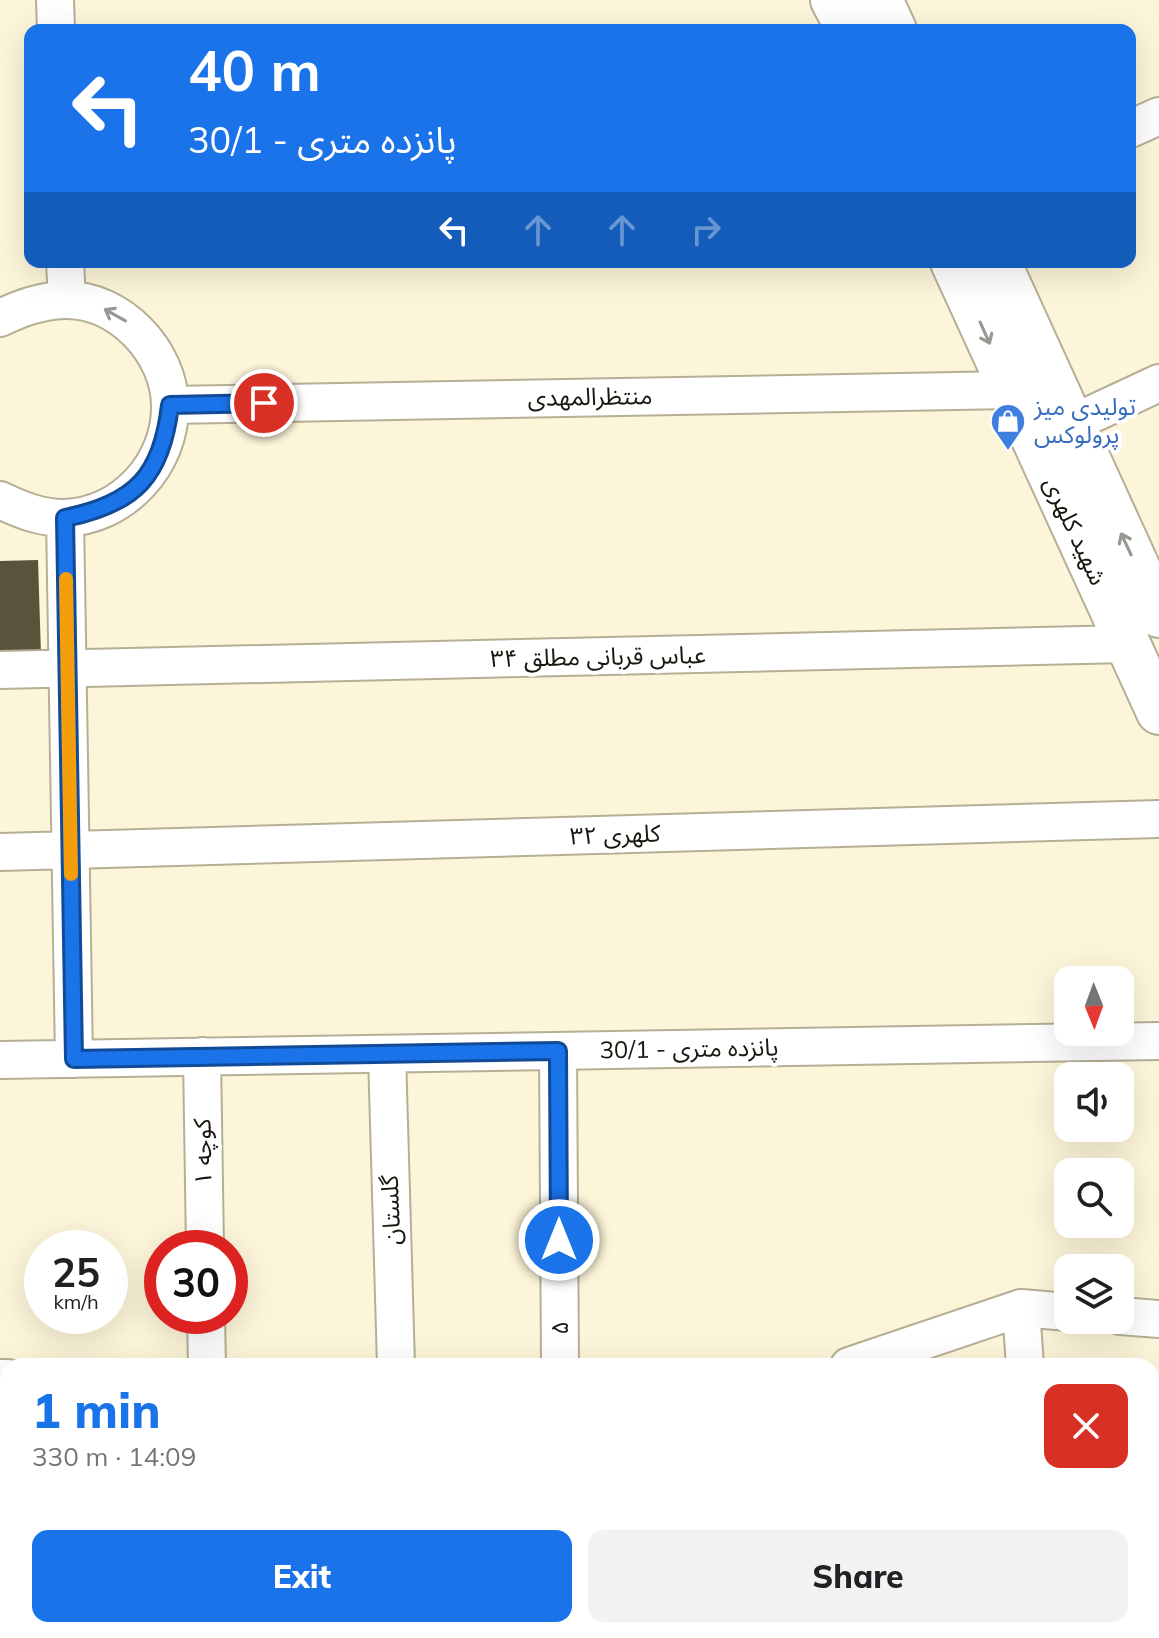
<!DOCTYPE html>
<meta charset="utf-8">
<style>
body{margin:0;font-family:Mulish,"Noto Sans Arabic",sans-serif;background:#f2f2f2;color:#202124;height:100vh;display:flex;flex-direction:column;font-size:30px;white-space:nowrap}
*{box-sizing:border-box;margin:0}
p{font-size:26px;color:#757577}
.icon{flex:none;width:44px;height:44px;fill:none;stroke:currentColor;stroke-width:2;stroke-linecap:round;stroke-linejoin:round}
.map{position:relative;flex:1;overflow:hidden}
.details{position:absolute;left:0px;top:1358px;width:1160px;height:280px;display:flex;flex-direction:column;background:#fff;border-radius:24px 24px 0 0;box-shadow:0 8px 32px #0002}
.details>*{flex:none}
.hud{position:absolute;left:24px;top:24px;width:1112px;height:244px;border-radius:16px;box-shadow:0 8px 32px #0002;background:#1a73e8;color:#fff;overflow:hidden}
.needle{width:52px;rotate:179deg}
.controls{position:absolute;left:1054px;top:966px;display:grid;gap:16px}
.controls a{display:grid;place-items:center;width:80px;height:80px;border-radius:16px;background:#fff;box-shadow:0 8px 32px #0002;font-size:40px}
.speed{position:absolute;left:24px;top:1230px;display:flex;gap:16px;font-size:40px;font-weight:700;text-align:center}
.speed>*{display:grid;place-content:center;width:104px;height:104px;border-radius:50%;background:#fff;box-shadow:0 8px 32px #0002;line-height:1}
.speed small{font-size:20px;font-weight:400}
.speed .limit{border:12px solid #d22;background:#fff;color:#111}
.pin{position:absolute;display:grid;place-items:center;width:68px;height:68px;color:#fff;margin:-34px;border:4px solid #fff;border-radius:50%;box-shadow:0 2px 8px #0007}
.me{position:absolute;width:88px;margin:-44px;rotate:0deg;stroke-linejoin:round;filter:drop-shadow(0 0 6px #0008)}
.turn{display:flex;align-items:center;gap:28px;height:168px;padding:0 32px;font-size:36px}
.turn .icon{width:104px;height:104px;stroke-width:2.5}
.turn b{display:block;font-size:56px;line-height:68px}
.lanes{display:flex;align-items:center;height:76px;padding:0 32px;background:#0003;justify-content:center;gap:40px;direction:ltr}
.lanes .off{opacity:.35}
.round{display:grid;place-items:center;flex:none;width:84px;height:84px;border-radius:16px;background:#f2f2f2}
.head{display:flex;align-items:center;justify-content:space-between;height:136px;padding:0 32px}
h1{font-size:48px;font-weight:800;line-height:60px;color:#1a73e8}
.cta{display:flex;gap:16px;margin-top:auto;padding:16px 32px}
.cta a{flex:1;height:92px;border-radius:16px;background:#1a73e8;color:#fff;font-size:32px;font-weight:800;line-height:92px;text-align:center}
.cta a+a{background:#f2f2f2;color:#202124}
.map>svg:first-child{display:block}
</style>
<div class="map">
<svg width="1159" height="1638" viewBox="0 0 1159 1638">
<rect width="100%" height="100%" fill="#fcf5d9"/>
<path fill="#59533b" d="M38 560 41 655 0 660V561Z
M1159 1377V1488H1152V1378Z"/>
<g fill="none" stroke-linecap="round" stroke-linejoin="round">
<g stroke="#b6af95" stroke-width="40">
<path id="street" d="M55 0 56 30
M1130 129 1159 116
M65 262 67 300
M0 318C21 308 40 301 64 300 119 298 170 352 170 406 171 463 123 517 64 518 41 518 21 510 0 500
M170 405 1011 390
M1071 424 1159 383
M65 518 74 1059
M0 670 1128 644
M0 852 1159 819
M558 1051 560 1366
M387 1054 396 1366
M202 1056 205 1248
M0 1060 1159 1041
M1021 1308 1025 1366
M206 1316 207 1366
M1120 1316 1159 1319
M849 1366 1021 1308 1068 1312
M0 1378H8
M1152 1501H1159
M0 1589 8 1592
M96 1630 115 1638
M208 1630V1638
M1049 1630 1050 1638
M1131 1630V1638
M286 1638 301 1630
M678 1638V1630"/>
</g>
<g stroke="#b6af95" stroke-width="48">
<path id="secondary" d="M833 0 849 30
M880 0 894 30
M953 262 1159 712
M998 262 1159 615"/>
</g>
<use href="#street" stroke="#fff" stroke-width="36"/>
<use href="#secondary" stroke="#fff" stroke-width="44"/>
</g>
<defs><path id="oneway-shaft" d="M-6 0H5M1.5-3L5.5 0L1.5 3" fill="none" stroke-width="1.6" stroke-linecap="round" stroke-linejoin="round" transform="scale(2)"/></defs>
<g stroke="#989792">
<use href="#oneway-shaft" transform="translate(115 315) rotate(-151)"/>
<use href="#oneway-shaft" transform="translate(985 333) rotate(66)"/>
<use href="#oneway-shaft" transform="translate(1126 544) rotate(-115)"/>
</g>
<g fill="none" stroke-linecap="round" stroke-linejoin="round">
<g stroke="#114b97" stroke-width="20">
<path id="route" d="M264 403 170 405C162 476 135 504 65 518L74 1059 558 1051 559 1240"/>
</g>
<use href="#route" stroke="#1a73e8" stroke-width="14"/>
<path stroke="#f59e0b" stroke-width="14" d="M66 579 71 874"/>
</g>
<defs>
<g id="shop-pin" transform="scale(1.8)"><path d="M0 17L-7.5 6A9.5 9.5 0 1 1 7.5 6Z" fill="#3f7fe0" stroke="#fff"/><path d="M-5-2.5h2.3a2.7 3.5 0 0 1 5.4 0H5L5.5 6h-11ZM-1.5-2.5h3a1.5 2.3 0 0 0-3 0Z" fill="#fff"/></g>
</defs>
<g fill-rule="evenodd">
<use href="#shop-pin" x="1008" y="421"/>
</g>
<g text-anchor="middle" stroke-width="8" stroke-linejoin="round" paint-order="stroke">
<g font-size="24" fill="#19170d" stroke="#fff">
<text transform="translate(590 397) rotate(-1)" y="8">منتظرالمهدی</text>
<text transform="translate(1075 531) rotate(65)" y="8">شهید کلهری</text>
<text transform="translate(598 657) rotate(-1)" y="8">عباس قربانی مطلق ۳۴</text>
<text transform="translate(615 835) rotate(-2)" y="8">کلهری ۳۲</text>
<text transform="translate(689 1049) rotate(-1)" y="8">30/1 - پانزده متری</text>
<text transform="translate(203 1152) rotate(-91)" y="8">کوچه ۱</text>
<text transform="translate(391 1210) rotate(-92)" y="8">گلستان</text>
<text transform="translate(560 1328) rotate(-90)" y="8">۵</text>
</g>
<g font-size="24" fill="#366cbe" stroke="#fff" text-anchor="start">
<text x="1034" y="415">تولیدی میز<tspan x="1034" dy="28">پرولوکس</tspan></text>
</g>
</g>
</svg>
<div class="controls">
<a><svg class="needle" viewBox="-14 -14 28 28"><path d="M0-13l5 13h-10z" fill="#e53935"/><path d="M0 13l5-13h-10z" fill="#757577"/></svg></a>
<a><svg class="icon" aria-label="sound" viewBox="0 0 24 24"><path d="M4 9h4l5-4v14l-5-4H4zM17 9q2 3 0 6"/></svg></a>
<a><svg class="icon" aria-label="search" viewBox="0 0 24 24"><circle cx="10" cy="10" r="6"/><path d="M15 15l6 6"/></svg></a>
<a><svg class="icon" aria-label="layers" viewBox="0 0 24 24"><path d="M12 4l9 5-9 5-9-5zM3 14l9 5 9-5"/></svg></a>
</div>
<div class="speed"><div>25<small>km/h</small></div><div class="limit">30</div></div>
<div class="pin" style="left:264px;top:403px;background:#d93025"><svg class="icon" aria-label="arrive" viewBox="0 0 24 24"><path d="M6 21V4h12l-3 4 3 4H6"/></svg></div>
<svg class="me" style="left:559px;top:1240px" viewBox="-20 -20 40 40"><circle r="17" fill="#1a73e8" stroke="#fff" stroke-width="3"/><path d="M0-11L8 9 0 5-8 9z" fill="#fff"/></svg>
<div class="hud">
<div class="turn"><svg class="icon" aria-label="left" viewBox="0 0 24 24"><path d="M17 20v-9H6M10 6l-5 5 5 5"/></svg><div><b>40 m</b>30/1 - پانزده متری</div></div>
<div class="lanes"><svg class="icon" aria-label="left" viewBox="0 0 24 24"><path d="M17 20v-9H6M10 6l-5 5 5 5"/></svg><svg class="icon off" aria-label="ahead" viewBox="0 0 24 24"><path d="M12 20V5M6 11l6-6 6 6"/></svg><svg class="icon off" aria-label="ahead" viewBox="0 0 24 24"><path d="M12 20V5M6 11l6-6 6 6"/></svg><svg class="icon off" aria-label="right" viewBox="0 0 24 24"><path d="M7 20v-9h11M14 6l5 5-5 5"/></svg></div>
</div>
<section class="details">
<div class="head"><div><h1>1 min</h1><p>330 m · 14:09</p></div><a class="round" style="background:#d93025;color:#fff"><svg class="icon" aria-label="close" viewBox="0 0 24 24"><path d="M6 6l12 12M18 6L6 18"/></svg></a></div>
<div class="cta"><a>Exit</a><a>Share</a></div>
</section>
</div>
